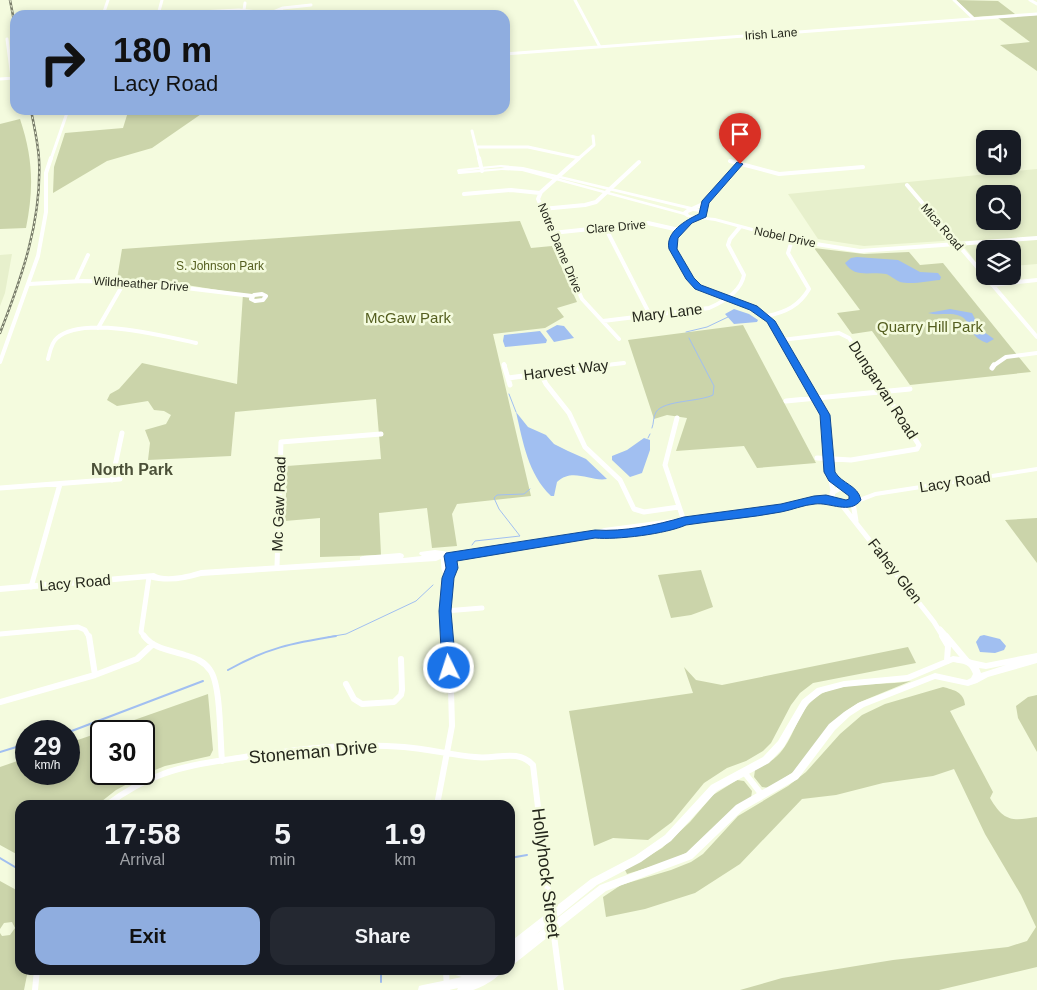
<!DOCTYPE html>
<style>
body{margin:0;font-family:Arial,sans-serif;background:#242831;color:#f1f3f6;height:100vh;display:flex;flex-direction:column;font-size:19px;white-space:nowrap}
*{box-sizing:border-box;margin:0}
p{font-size:16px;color:#9ea1a6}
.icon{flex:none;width:28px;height:28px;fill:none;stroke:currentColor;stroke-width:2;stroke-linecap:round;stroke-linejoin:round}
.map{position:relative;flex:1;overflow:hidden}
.sheet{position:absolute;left:15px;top:800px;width:500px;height:175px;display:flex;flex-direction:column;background:#171b24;border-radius:15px;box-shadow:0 2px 8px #0003}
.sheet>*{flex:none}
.hud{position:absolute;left:10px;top:10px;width:500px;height:105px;border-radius:15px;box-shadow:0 2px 8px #0003;background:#8faddf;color:#111;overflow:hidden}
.fabs{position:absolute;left:976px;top:130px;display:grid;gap:10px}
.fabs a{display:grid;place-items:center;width:45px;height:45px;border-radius:10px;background:#171b24;box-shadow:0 2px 8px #0003;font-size:25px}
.speed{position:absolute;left:15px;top:720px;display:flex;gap:10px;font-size:25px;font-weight:700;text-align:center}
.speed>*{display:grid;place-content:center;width:65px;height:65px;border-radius:50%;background:#171b24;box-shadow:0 2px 8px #0003;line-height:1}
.speed small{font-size:12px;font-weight:400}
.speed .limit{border:2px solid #111;border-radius:8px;background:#fff;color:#111}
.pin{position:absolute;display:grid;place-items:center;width:42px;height:42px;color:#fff;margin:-51px -21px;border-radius:50% 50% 50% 0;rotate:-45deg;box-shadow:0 0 5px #0007}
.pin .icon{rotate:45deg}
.me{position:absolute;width:55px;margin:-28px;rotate:356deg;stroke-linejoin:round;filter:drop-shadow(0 0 4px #0008)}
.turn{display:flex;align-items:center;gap:18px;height:105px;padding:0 20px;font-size:22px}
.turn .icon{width:65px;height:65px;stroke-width:2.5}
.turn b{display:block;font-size:35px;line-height:42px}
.eta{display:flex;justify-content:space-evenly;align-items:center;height:85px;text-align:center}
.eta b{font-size:30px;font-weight:600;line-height:35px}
.button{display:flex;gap:10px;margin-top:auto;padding:10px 20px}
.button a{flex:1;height:58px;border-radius:15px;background:#8faddf;color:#111;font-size:20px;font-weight:600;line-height:58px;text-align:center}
.button a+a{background:#242831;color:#f1f3f6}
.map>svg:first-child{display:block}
</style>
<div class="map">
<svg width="1037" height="990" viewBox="0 0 1037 990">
<rect width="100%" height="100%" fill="#f4fbde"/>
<path fill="#e7f0cc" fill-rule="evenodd" d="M1037 169V264L1013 266 1012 249H985V270H982L959 240 864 246 818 239 788 194ZM985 194H1012V221H985Z
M12 254 5 293 0 306V255Z"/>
<path fill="#cbd4aa" d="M956 0 998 1 1015 14 974 17Z
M1037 15V71L1000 45 1030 42 998 18Z
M143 110H207L152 148 107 161 53 193 54 167 65 133 123 128 128 112Z
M20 119C33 158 34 188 26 228L0 229V124Z
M520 221 531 248 552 246 577 302 557 308 564 317 545 328 493 334 531 496 457 504 452 514 457 546 432 548 427 508 379 513 381 555 320 557V518L285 521 287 466 381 459 376 399 235 412 231 456 148 460 150 443 145 430 166 424 171 415 164 411 154 410 148 401 117 406 107 400 110 394 119 389 142 363 237 384 243 294 174 283 117 279 122 249Z
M814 248 864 254 909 252 920 265 943 263 1031 372 910 385 872 331 852 334 837 313 860 310Z
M743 325 816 463 757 468 744 446 676 451 687 418 667 415 654 419 628 340Z
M1037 518V563L1005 520Z
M701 570 713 607 691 615 671 618 658 575Z
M908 647 916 663 813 683 800 693 791 705 771 743 763 751 746 761 727 768 704 783 672 822 648 840 613 838 594 846 569 711 693 693 684 667 696 680 722 685Z
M911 681 860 702 846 711 795 771 769 788 762 787 754 777 755 770C764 765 773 761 780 753 796 735 798 707 821 694 845 681 883 686 911 681Z
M943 687C954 690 964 692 965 705L950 711 993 792 990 798C1004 822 1012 821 1037 817V967L939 990H740L782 978 893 960 1008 947 1027 941 1036 927 1021 895 985 834 954 769 933 776 883 783 836 795 802 799 740 864 695 893 645 909 606 917 603 897 621 885 671 870 691 862 703 854 738 816 788 786 806 772 840 734 862 715 885 704Z
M208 694 213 750 210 756 165 766 150 772 116 790 97 805H20V856L0 845V767L26 758V774H69V743L101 732V774H144V731H103Z
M1037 695V752L1018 718 1016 706 1028 697Z
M737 780 744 781 752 791 751 798 690 851 670 861 627 874 625 870 662 848 690 822 713 795Z
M0 881 20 892V970H28L24 990H0V933L2 936 10 935 15 928 12 922 4 923 0 929Z"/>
<path fill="#a1bff1" d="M857 257 898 260 920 272 938 273 941 277 940 280C928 281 912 285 900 282 895 280 890 275 886 274 871 271 855 279 845 263L851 258Z
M734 309 749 314 758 320 757 322 734 324 725 314Z
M950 309 972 313 980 329 994 339 987 343C965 335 973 321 960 316 950 312 938 316 928 313Z
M557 325 564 326 574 338 554 342 546 331Z
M540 331 547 340 546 343 505 347 503 341 504 335Z
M516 412 528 427 546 435 554 444 568 451 586 459 607 479C590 482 573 467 557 482L554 496H551C528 474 523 442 516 412Z
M644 438 650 440V450L642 473 630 477 612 460V456L627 450Z
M984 635 1000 639 1006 646 1004 650 995 653 980 652 976 642 980 636Z"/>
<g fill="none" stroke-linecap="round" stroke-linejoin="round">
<path stroke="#a1bff1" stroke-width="1" d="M686 332 707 327 728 317
M509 394 516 412
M652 428C654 423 653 417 656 412 664 400 699 402 713 395L714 386 689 338
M648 438 650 434
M472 545 475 541 520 536 499 509 494 498 497 495 524 494 530 489
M328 637 346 634 416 601 433 585"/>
<path stroke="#a1bff1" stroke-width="2" d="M228 670C267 648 292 643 336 636
M69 732 203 681
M0 752 26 744
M0 858 20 870
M510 858 527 855
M381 970V982"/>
<path stroke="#fff" stroke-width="3" d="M575 0 600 47
M954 0 974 19
M1030 0 1037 4
M244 10 245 3
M361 13 362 15
M159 14 239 10 268 13
M103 15 108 0
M158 15 162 0
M266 15 283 8 311 5
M7 39 12 78
M505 54 1037 14
M0 79 14 78
M472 131 479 159
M476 147H528L579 158
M51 159 68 110
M578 159 594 145 593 136"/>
<path stroke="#fff" stroke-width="4" d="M479 158 482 171
M579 158 541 192 538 199 582 299 619 339
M730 161 779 174 863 167
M907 185 1037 337
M464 194 511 190 540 193
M542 209 585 205 596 202 639 162
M692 209 705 203 741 162
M697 218 684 225 673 243C673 252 679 259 683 267 706 307 735 291 764 314 779 326 788 350 797 366
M605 227 650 315
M552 233 648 223 679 230
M76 281 88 255
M29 284 83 281 136 282 252 296
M992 285 1037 280
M262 294 266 296 263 300 255 301 251 299 254 295Z
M767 316C786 312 799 306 809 289L788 253 793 237
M603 321 709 308C723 302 741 291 744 275L728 245 730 239 740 227
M98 328 125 281
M782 340 839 333 849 338 868 366
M48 359C50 352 51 343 57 338 83 315 165 336 196 343
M0 362 38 256 46 212V173L51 158
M504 364 505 366
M598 366 624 363
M993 366 1006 357 1037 353"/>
<path stroke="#fff" stroke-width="5" d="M504 365 510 385
M796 365 825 415 827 457 833 491
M992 368 994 365
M541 374 546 384 569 413 585 447 620 480 634 509 644 512 679 507
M508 378 607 365
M786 401 910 389
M677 418 665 465 684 521
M817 458 851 460 917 449 919 445 867 365
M833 478 849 490
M112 480 122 433
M0 488 120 479
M853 503 856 521
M841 504 934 622 943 637
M443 555 444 569 448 578
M277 566 281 442 381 434
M31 587 60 484
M445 611 482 608
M940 629 947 637
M0 634 78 627 85 630 89 637
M145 637 141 632 149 577
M446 637 445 605 450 570V556"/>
<path stroke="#fff" stroke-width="6" d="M89 636 95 675
M144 636C154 649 170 650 185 655 195 658 204 661 210 670 221 684 220 741 222 761
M942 636 948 646 947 661
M946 636 967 661
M346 684 354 699 362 704 394 702 401 695 402 690 401 659
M0 702 95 675 137 659 153 644
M744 772 762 795
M107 805C124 792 143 781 163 774 187 765 213 762 238 758 292 750 349 742 404 747 428 749 452 755 475 757 496 760 517 748 533 765L551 917
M437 805 452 726 451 689 446 636
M553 928 561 990
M446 970 447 990
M35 990 37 970"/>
<path fill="#fff" fill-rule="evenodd" d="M501 165 523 167 704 210 705 216 704 217 715 218 791 238 860 249 1037 236V240L860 253 791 242 715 221 687 217 684 215 522 171 502 170 460 174H458L457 170 459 169ZM501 167 505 168 462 171ZM546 175 687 209 683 212ZM693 211 700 212V215L697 216 689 215 688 213Z
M1037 467V471L876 496 850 506 836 504 826 501 814 502 781 510 685 523 674 527 607 538 595 537 457 559 445 557 436 561 201 576C184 581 167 584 149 579L0 592V586L154 573C165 580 189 574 201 570L360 560V557L363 556 400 553 403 554 404 556 403 558 422 556 419 554 420 552 435 550 457 553 594 532 604 528 672 519H684L781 506 814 498 829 497 830 491 839 486C847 487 858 489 859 498L875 492ZM840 491 847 492 852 497V501C848 502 839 500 835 497V494Z
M1037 653V663L988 677 977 683 968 686 935 679 864 707 850 716 835 730 798 779 742 811 692 859 606 891 514 964 510 965V954L512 952 510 953V942L591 879 635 856 665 835 711 785 763 757 778 741 802 700 817 688 844 681 907 675 953 656 967 658 972 660 986 663ZM953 662C964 664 969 663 973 674L971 678 967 680 935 673 858 703 844 712 829 724 792 773 736 805 686 853 600 885 534 936 597 885 641 862 671 841 717 791 769 763 784 747 808 704 822 693 844 687 908 681ZM1006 665 981 673 979 668 986 669Z
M451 970H488V971L489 970H503C500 977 481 988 473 990 468 990 462 990 457 990L458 988 449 990H418L419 986 423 985 462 977 452 974Z"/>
<g stroke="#787c6a" stroke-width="2.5">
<path id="rail" d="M10 0 15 26
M0 333C22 277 42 220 39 159 38 143 34 126 31 110"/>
</g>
<use href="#rail" stroke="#f4fbde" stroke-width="1" stroke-dasharray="2.5" stroke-linecap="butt"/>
</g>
<path fill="#1a73e8" stroke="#114b97" d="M737 162 743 164 709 203 706 217 692 223 678 238 677 249 694 278 701 285 757 306 775 321 830 415 835 472C842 484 858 485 861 500 850 515 830 502 815 504 803 505 792 510 781 512 750 518 718 520 686 525 666 534 617 540 595 538L457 561 458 568 454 578 451 611 456 668 454 672 449 673 444 672 442 668 439 611 442 578 446 568 444 556 446 553 595 530C624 532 657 525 684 517L781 504 814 496 826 495 846 500 849 499V496L829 481 824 472 820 415 767 322 750 310 695 289 686 279 669 249C665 232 686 220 699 214L702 201Z"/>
<g text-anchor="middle" stroke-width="5" stroke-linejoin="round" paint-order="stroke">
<g font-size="12" fill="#25271c" stroke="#f4fbde">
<text transform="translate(771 34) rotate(-4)" y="4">Irish Lane</text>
<text transform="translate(616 227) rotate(-5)" y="4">Clare Drive</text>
<text transform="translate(942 227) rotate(49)" y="4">Mica Road</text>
<text transform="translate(785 237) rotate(12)" y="4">Nobel Drive</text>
<text transform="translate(560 248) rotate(67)" y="4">Notre Dame Drive</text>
<text transform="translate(141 284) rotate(4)" y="4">Wildheather Drive</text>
</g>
<g font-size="12" fill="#545e1f" stroke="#f4fbde">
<text x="220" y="270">S. Johnson Park</text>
</g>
<g font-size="15" fill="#25271c" stroke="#f4fbde">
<text transform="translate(667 313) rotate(-7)" y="5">Mary Lane</text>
<text transform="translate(566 370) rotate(-7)" y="5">Harvest Way</text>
<text transform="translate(883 390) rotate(57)" y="5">Dungarvan Road</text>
<text transform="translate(955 482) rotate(-9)" y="5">Lacy Road</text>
<text transform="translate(279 504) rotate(-88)" y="5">Mc Gaw Road</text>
<text transform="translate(895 571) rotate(52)" y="5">Fahey Glen</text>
<text transform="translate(75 583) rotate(-5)" y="5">Lacy Road</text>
</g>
<g font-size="15" fill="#545e1f" stroke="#f4fbde">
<text x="408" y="323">McGaw Park</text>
<text x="930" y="332">Quarry Hill Park</text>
</g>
<g font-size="16" font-weight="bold" fill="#4b5038" stroke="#f4fbde">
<text x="132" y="475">North Park</text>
</g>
<g font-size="18" fill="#25271c" stroke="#f4fbde">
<text transform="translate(313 752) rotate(-5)" y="6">Stoneman Drive</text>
<text transform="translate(546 873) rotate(83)" y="6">Hollyhock Street</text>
</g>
</g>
</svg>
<div class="fabs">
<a><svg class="icon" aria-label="sound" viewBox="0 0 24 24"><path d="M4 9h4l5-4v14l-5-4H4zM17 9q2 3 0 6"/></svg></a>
<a><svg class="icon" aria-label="search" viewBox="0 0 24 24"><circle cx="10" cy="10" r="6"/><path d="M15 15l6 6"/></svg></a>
<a><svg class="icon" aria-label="layers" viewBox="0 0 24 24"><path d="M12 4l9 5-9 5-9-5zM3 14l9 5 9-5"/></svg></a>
</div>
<div class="speed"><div>29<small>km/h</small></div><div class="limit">30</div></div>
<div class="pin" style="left:740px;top:164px;background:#d93025"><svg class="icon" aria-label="arrive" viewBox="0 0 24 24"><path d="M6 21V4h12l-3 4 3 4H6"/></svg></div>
<svg class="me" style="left:449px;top:668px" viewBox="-20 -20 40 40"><circle r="17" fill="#1a73e8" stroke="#fff" stroke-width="3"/><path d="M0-11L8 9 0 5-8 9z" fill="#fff"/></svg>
<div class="hud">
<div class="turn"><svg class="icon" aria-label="right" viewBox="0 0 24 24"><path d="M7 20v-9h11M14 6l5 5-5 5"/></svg><div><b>180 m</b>Lacy Road</div></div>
</div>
<section class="sheet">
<div class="eta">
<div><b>17:58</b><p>Arrival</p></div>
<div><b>5</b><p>min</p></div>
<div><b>1.9</b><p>km</p></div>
</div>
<div class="button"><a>Exit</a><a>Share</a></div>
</section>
</div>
